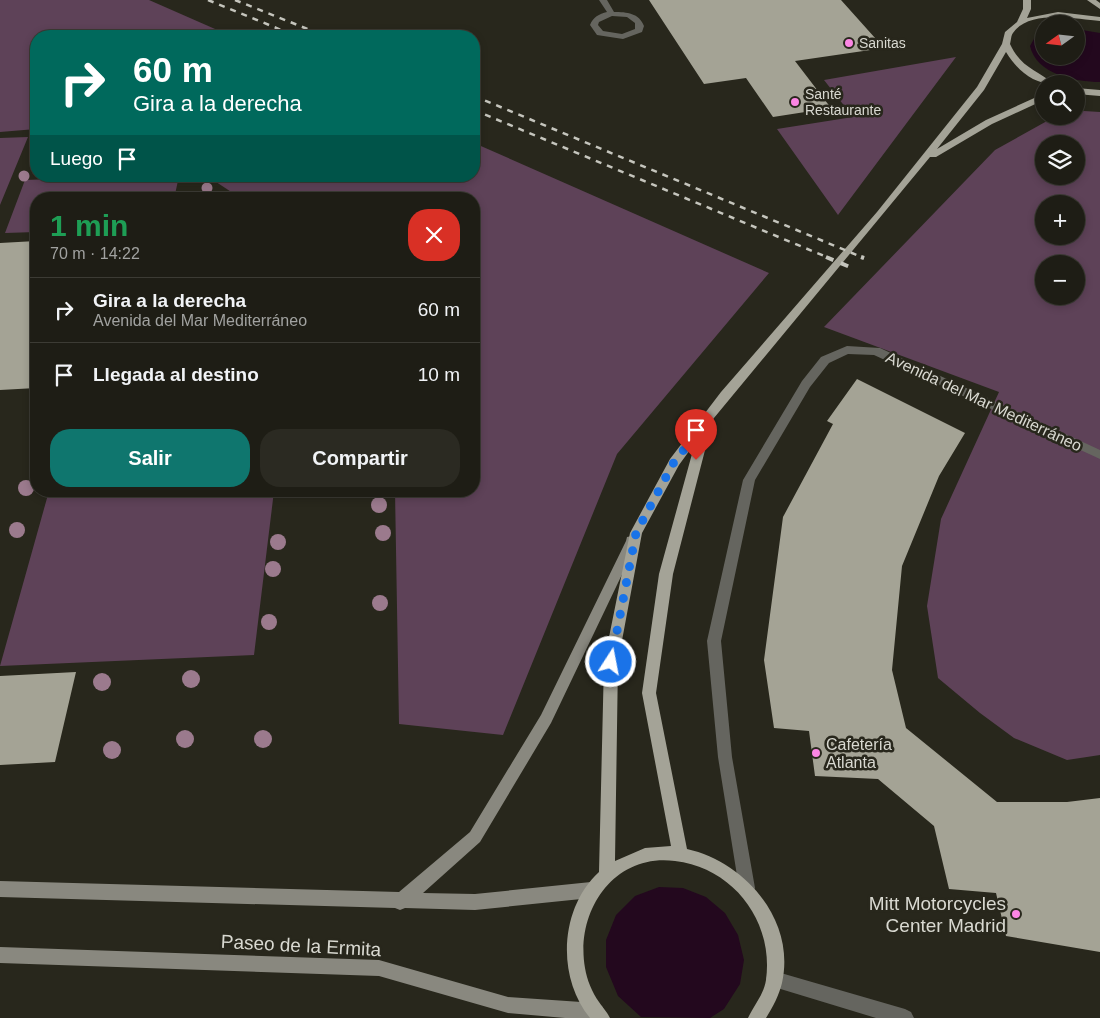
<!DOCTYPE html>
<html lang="es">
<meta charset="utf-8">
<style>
body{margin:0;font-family:Arial,sans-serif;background:#2b2a22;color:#f1f3f6;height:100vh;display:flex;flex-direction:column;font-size:19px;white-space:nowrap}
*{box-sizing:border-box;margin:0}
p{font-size:16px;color:#a1a2a0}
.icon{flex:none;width:28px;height:28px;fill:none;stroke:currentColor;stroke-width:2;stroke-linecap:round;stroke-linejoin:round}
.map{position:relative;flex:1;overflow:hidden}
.panel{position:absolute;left:30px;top:192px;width:450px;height:305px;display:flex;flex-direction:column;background:#1e1d15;border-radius:20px;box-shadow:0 2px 8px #0003,0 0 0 1px #3c3b34}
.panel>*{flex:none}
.hud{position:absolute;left:30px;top:30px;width:450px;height:152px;border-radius:20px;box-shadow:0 2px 8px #0003,0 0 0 1px #3c3b34;background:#00695c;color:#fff;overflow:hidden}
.needle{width:32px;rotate:255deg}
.buttons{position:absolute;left:1035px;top:15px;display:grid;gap:10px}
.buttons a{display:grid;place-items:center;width:50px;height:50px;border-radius:50%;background:#1e1d15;box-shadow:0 2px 8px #0003,0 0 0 1px #3c3b34;font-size:25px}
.pin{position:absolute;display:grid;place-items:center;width:42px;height:42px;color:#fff;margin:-51px -21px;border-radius:50% 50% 50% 0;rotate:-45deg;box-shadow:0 0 5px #0007}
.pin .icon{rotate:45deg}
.me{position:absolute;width:55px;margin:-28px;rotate:11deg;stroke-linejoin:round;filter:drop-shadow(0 0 4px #0008)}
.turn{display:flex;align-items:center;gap:18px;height:105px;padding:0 20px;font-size:22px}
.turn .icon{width:65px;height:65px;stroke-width:2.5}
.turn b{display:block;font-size:35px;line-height:42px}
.then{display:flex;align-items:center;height:48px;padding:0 20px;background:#0003;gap:10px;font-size:19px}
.round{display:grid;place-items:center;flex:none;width:52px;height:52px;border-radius:20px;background:#2b2a22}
.head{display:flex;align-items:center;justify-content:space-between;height:85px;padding:0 20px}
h1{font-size:30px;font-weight:700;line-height:38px;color:#1e9e55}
.button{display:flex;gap:10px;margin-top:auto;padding:10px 20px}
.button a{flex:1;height:58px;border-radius:20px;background:#0f766e;color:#fff;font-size:20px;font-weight:700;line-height:58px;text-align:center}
.button a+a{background:#2b2a22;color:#f1f3f6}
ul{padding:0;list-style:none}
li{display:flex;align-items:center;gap:15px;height:65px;padding:0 20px;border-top:1px solid #3c3b34}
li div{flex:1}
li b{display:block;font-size:19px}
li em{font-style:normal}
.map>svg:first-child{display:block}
</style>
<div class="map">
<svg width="1100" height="1018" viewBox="0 0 1100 1018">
<rect width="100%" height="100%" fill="#28271c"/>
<path fill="#5e4258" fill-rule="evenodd" d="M0 0H149L231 36H36V129L0 132Z
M956 57 838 215 777 129 853 117 824 80Z
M1084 111 1100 112V755L1067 760 1014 738 980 713 938 678 927 606 941 519 999 392 824 327 995 150 1056 116H1076V112ZM1044 144H1076V176H1044ZM1044 204H1076V236H1044ZM1044 264H1076V296H1044Z
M28 137 0 205V138Z
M474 143 769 273 617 454 503 735 399 724 395 491H474V199H242L207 176H474Z
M139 176H179L174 199H36V232L5 233 25 180Z
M49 491H274L254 655 0 666Z"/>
<path fill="#23081e" d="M1076 29 1100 33V82C1075 82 1036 74 1030 46L1035 37 1044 33V56H1076Z
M659 887 683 888 706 897 725 913 738 935 744 960 740 984 724 1009 710 1018 641 1017 618 996 606 967V940L616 915 635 896Z"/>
<path fill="#a4a395" d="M649 0H841L884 48 795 61 831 108 773 117 746 78 704 84Z
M36 241V388L0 390V243Z
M857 379 965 433 939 476 902 566 892 670 906 728 997 802H1067L1100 798V952L1006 936 996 893 949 889 934 826 878 779 815 776 809 731 774 728 764 660 783 517 833 424 827 421Z
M76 672 55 762 0 765V676Z"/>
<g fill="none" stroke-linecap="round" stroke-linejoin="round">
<path fill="#65655f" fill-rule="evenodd" d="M599 0H607L614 12C627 12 639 13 644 26L642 32 623 39 597 35 590 25C593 17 599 14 607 12ZM612 16 627 17 635 23V29L622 34 603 31 598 25 599 22Z
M847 346 880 348 1100 450V459L874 355 848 354 829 363 810 387 755 480 721 641 732 757 755 888 753 893 747 896 741 893 739 888 718 757 707 641 743 480 802 381 821 357Z
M774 971 905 1009 911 1012 914 1018H876L774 987 768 985 766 979 768 973Z"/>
<path fill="#89887f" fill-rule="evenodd" d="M632 536 637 537 638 541 551 723 480 842 423 893 475 894 591 882 597 885 599 890 597 895 591 898 475 910 405 908 400 910 395 908 0 897V881L399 892 470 832 541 715 626 541 627 537Z
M0 947 379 960 508 997 596 1003 602 1006 605 1012 602 1018H565L508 1013 379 976 0 963Z"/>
<path fill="#a4a397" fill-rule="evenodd" d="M1023 0H1031V9L1027 18 1058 12 1100 17V21C1077 19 1029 9 1013 33 1011 35 1011 41 1010 44 1021 68 1036 69 1054 84 1033 84 1017 70 1006 52L984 90 937 149 986 120 1041 95 1044 94V100L992 124 936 157H930L709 424 711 427 673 574 656 693 687 849C745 862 796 920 782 983 779 995 773 1007 766 1018H748C754 1005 764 994 766 980 774 922 734 868 675 861 614 853 575 911 585 968 587 980 592 992 599 1002 603 1008 607 1012 610 1018H590C556 976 560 908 599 872L604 662 630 533 670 459 721 392 877 212 977 87 1002 44 1005 32 1017 22 1023 9ZM695 443 659 574 642 693 671 846 645 848 615 861 618 662 642 533 679 465Z
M1087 0H1096L1100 3V9Z
M1076 88 1100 90V96L1076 94Z"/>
<path stroke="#c5c5bd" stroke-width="2.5" stroke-dasharray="6 6" stroke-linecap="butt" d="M208 0 296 36
M235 0 325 36
M474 96 864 258
M474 110 829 258"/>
<path stroke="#c5c5bd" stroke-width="4" stroke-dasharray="8 8" stroke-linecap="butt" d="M826 257 850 267
M861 257 864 258"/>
</g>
<g fill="#9b7a8d">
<circle cx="24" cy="176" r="5.5"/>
<circle cx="207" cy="188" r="5.5"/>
<circle cx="26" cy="488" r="8"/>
<circle cx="379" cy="505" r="8"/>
<circle cx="17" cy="530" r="8"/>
<circle cx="383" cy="533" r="8"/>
<circle cx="278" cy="542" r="8"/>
<circle cx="273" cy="569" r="8"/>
<circle cx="380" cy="603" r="8"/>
<circle cx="269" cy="622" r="8"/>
<circle cx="191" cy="679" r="9"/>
<circle cx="102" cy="682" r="9"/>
<circle cx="185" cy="739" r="9"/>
<circle cx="263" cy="739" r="9"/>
<circle cx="112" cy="750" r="9"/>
</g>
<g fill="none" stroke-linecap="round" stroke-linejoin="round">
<path stroke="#1a73e8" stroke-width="9" stroke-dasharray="0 16.2" d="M611 662 636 533 674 462 706 422 696 460"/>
</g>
<g fill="#fc86e4" stroke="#28271c" stroke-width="2">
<circle cx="849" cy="43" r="5"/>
<circle cx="795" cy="102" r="5"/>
<circle cx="816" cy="753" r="5"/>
<circle cx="1016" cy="914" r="5"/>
</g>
<g text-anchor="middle" stroke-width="5" stroke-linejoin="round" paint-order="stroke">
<g font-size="14" fill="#d9d9d1" stroke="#28271c" text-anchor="start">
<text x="859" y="48">Sanitas</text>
<text x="805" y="99">Santé<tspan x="805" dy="16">Restaurante</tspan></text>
</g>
<g font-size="16" fill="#d9d9d1" stroke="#28271c">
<text transform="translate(984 401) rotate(25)" y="6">Avenida del Mar Mediterráneo</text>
</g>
<g font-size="16" fill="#d9d9d1" stroke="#28271c" text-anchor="start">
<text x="826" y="750">Cafetería<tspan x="826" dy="18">Atlanta</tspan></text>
</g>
<g font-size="19" fill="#d9d9d1" stroke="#28271c" text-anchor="end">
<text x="1006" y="910">Mitt Motorcycles<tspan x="1006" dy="22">Center Madrid</tspan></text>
</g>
<g font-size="19" fill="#d9d9d1" stroke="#28271c">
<text transform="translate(301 945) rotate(3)" y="7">Paseo de la Ermita</text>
</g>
</g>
</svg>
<div class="buttons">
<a><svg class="needle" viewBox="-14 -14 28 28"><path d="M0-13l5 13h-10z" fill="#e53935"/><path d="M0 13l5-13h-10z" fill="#a1a2a0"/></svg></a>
<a><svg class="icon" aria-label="search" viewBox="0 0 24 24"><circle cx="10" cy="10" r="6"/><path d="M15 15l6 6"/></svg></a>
<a><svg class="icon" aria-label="layers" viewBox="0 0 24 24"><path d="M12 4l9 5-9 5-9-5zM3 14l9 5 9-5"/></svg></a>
<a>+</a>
<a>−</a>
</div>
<div class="pin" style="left:696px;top:460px;background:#d93025"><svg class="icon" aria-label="arrive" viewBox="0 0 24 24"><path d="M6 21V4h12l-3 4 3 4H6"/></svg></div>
<svg class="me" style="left:611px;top:662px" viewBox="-20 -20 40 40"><circle r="17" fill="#1a73e8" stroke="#fff" stroke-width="3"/><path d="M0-11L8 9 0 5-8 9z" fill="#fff"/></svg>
<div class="hud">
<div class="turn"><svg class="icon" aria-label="right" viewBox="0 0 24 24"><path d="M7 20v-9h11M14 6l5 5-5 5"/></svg><div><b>60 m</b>Gira a la derecha</div></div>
<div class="then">Luego<svg class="icon" aria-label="arrive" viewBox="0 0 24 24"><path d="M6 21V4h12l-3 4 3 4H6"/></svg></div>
</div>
<section class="panel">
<div class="head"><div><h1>1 min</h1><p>70 m · 14:22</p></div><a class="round" style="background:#d93025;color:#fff"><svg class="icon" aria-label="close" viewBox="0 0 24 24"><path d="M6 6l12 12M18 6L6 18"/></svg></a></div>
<ul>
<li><svg class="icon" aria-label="right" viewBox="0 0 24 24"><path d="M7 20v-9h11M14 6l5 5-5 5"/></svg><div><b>Gira a la derecha</b><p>Avenida del Mar Mediterráneo</p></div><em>60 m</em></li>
<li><svg class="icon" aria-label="arrive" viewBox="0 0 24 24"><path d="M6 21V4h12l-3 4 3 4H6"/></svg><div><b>Llegada al destino</b></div><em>10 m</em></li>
</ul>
<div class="button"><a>Salir</a><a>Compartir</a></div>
</section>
</div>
